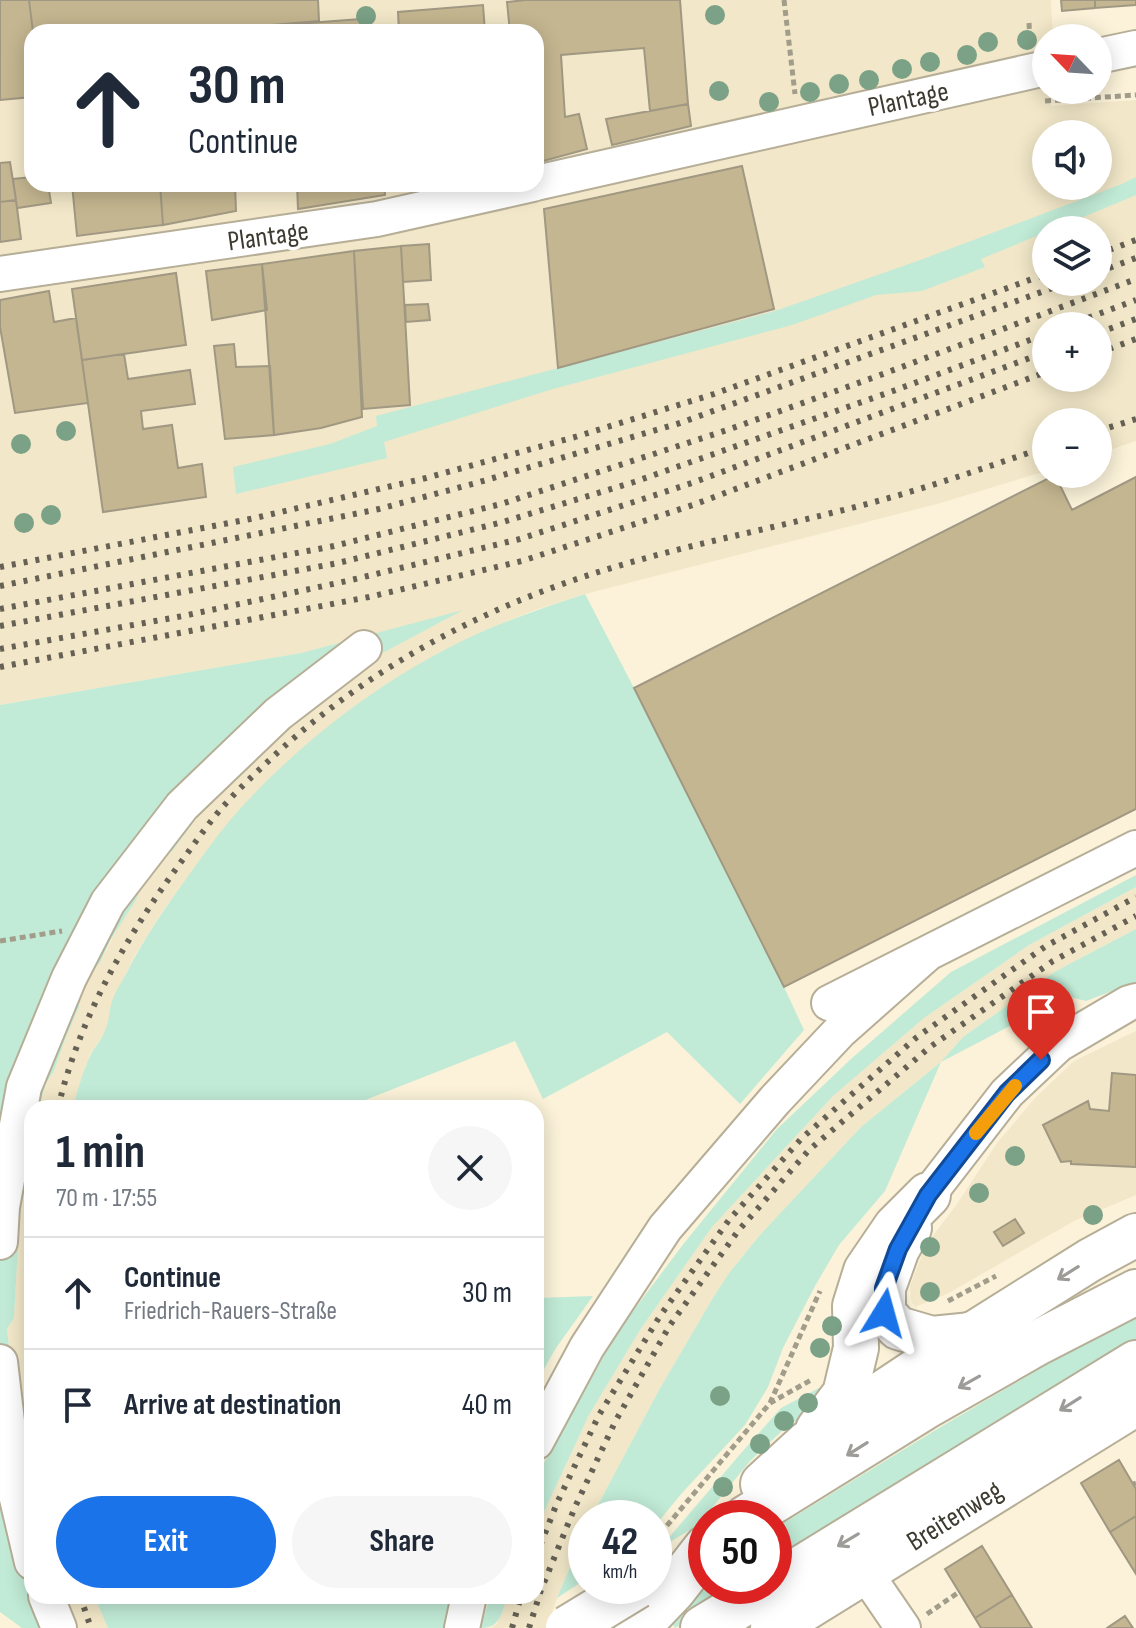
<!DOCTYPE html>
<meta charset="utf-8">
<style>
body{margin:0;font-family:"Sofia Sans Condensed",sans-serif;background:#f6f6f7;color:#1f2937;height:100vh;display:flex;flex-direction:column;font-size:30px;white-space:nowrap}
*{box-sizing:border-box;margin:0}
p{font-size:26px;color:#747a83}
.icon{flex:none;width:44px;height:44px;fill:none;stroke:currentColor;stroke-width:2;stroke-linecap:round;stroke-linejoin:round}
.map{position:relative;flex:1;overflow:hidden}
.side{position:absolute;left:24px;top:1100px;width:520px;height:504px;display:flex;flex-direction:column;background:#fff;border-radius:24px;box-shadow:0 4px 20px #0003}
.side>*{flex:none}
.hud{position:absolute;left:24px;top:24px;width:520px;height:168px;border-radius:24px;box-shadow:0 4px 20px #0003;background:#fff;color:#1f2937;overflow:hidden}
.needle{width:52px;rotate:295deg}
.tools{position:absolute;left:1032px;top:24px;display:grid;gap:16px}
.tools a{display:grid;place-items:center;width:80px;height:80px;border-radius:50%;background:#fff;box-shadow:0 4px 20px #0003;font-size:40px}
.speed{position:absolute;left:568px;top:1500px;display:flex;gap:16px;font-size:40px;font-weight:700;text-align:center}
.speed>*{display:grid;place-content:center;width:104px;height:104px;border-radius:50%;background:#fff;box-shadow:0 4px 20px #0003;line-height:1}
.speed small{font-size:20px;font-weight:400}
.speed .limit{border:12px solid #d22;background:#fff;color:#111}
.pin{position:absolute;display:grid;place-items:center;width:68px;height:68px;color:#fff;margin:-82px -34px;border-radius:50% 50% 50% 0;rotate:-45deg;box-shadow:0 0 8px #0007}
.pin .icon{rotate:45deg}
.me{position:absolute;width:88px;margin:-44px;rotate:8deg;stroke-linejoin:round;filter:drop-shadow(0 0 6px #0008)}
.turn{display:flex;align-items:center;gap:28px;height:168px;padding:0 32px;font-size:36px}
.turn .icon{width:104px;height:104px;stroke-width:2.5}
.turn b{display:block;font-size:56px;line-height:68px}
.round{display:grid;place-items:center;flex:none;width:84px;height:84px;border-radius:42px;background:#f6f6f7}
.head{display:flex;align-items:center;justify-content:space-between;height:136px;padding:0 32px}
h1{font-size:48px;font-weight:700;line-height:60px}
.primary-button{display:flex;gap:16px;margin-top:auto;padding:16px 32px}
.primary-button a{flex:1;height:92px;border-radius:48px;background:#1a73e8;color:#fff;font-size:32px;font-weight:700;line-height:92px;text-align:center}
.primary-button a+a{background:#f6f6f7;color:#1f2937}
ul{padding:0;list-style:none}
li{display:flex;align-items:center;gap:24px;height:112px;padding:0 32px;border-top:2px solid #e0e1e3}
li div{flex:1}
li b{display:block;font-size:30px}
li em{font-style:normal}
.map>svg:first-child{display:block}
</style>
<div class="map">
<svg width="1136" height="1628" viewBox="0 0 1136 1628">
<rect width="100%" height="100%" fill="#fbf2d9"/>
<path fill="#f2e7c8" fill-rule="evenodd" d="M0 0H1051L1053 38H1046V90H1051V106L1136 100V441L1098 454V422H1046V471L937 504 585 594 535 610 485 630 439 653 394 680 349 711 308 745 268 781 231 820 162 912 135 955 111 1004V1016L103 1035 90 1054 73 1108H39L46 1083 54 1071 66 1037 79 1007 82 990 89 973 100 963 144 877 173 850 209 801 249 760 333 688 379 655 458 612 301 653 0 705ZM32 32H536V184H32ZM1046 134H1098V186H1046ZM1046 230H1098V282H1046ZM1046 326H1098V378H1046Z
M1136 887V929L1056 971 963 1037 941 1062 861 1127 760 1235 729 1273 714 1296 659 1390 591 1518H586V1529L557 1598 547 1628H491L497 1624 508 1596H536V1529L589 1415 640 1330 712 1227 833 1096 924 1018 1029 945Z
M1136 1031V1195L1074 1221 947 1294 915 1307 911 1300 910 1286 926 1245 957 1204 997 1143 1036 1097 1074 1061Z
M32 1160V1485L19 1434 7 1329 14 1318 18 1244 15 1227 18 1203 26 1188Z
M64 1596H94L108 1628H76Z"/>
<path fill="#c1ebd6" d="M1136 177V195L1052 230H1046V232L981 259 985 267 922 291 876 295 792 325 553 389 384 442 387 458 236 494 233 467 330 444 377 426 376 416 775 311 923 259 1122 184Z
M585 594 634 688 784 987 804 1030 740 1104 667 1032 543 1099 515 1041 345 1108H73C77 1091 83 1072 90 1056 94 1047 102 1040 105 1030 110 1020 109 1010 112 1001 115 992 121 983 126 974 142 942 162 912 184 882 199 861 214 839 231 819 299 741 393 670 488 629 519 616 552 605 585 594Z
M463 610 379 655 333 688 289 723 209 801 173 850 144 877 136 900 110 941 100 963 89 973 82 990 79 1007 66 1037 54 1071 46 1083 39 1108H32V1160L26 1188 18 1203 15 1227 18 1244 14 1318 7 1329 19 1434 32 1485V1596H64L76 1628H22L0 1612V705L301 653Z
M1136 875V887L1029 945 924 1018 833 1096 712 1227 640 1330 589 1415 536 1529V1477L618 1331 685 1242 777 1129 851 1059 951 972Z
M1136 929V982L1086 1001 1067 996 941 1062 885 1191 839 1245 815 1286 783 1348 768 1387 745 1425 682 1493 654 1527V1518H591L659 1390 714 1296 729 1273 760 1235 861 1127 941 1062 963 1037 1056 971Z
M593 1296 556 1348 536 1383V1298Z
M1136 1312V1345L774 1568V1529L934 1431Z
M836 1379 812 1409 782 1431 750 1461 698 1525 660 1548 742 1452 781 1408Z
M586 1529V1579L557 1598Z
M706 1570V1586H744L675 1628 667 1615Z
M94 1596H453L448 1628H108Z
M490 1596H508C501 1613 501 1628 481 1628Z"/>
<path fill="#c4b690" stroke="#a09882" stroke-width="2" d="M0 0H29L33 32 32 97 0 100Z
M29 0H318L319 21 190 32H33Z
M525 0H680L688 104 650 111 644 48 561 55 565 117 579 114 587 149 536 163V32H510L507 2Z
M1061 0H1095V8L1062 11Z
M1095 0H1136V5L1095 8Z
M483 5 485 32H399L398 12Z
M360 19V32H283V25Z
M283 25V32H224L223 30Z
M688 104 691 126 612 145 606 119Z
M10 162 16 200 0 202V163Z
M742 166 774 309 558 368 544 209Z
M32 177V184H48L51 203 17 208 13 179Z
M72 184H160L163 225 77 236Z
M160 184H235L236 211 163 225Z
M297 184H384L385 195 298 209Z
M16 200 21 239 0 242V202Z
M429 244 431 280 403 282 401 246Z
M401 246 410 405 363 409 354 251Z
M354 251 362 417 321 428 274 435 262 264Z
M262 264 267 310 212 320 206 271Z
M176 273 186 345 82 360 72 289Z
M49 291 54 322 76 318 88 403 15 413 0 327V300Z
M428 304 430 320 406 322 405 305Z
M234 344 236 367 270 366 274 435 225 439 214 346Z
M124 354 128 379 190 370 195 404 141 411 143 429 172 425 178 468 202 464 206 497 103 512 82 360Z
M1055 475 1072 510 1136 477V809L784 987 634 688Z
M1112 1073 1136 1075V1167L1071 1164V1161L1061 1162 1043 1125 1088 1101 1090 1109 1109 1111Z
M1015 1219 1024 1233 1003 1246 994 1232Z
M1119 1460 1136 1489V1516L1110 1532 1081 1483Z
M1136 1516V1574L1110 1532Z
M982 1546 1012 1595 975 1618 945 1569Z
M1012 1595 1032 1628H981L975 1618Z
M1125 1616 1133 1628H1107Z"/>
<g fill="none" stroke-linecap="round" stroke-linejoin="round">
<g stroke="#b6ae97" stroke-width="38">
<path id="minor" d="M1098 56 1136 48
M536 183 1046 68
M0 274 377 219 533 184
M829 1003 1136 848
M928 1195 1007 1093 1059 1044 1129 1003 1136 1001
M0 1242 2 1207 24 1087 69 978 108 902 182 806 278 714 364 648
M0 1362 15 1490 32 1562
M536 1442 587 1347 665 1228 775 1100 840 1031 928 953
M864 1571 903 1628
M46 1596 59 1628
M462 1628 469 1596"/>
</g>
<g stroke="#b6ae97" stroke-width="46">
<path id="major" d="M910 1228 898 1249 884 1288V1313L898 1328 932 1338 972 1334 1090 1260 1136 1235"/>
</g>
<g stroke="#b6ae97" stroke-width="48">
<path id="highway" d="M818 1430 845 1394 856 1348 855 1306 866 1271 896 1227 928 1195
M763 1484 808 1443 972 1334
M746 1518 923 1408 1037 1343 1136 1292
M774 1585 1136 1363
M637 1628 674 1589 706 1548
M703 1628 772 1586
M773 1628 1136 1403"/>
</g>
<path stroke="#a29c8a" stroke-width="5" stroke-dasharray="6 4" stroke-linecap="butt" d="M784 0 795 94
M1029 23 1030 41
M1045 101 1136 95
M0 941 62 931
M948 1301 996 1276
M770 1403 820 1291
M1133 1484 1136 1483
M654 1541 770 1403 811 1380
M927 1614 959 1592"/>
<use href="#minor" stroke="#fff" stroke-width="34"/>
<use href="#major" stroke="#fff" stroke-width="42"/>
<use href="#highway" stroke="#fff" stroke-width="44"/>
<path stroke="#666154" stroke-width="6" stroke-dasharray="4 8" stroke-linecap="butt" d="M1098 254 1136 240
M1098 272 1136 258
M1066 326 1136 300
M1098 333 1136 319
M1098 353 1136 339
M1098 431 1136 419
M0 567 255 518 426 478 575 437 714 394 1046 274
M0 586 379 509 476 483 680 423 1069 282
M0 609 334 546 501 504 730 429 875 377 1136 279
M0 626 338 563 503 522 634 482 893 391 1046 334
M0 649 183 616 347 581 520 539 692 483 1046 352
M0 667 369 597 522 561 693 505 1046 372
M58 1108C79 1019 125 939 178 866 192 847 205 828 220 810 238 789 258 771 278 752 366 672 470 614 583 577 673 547 767 530 859 506 922 490 984 468 1046 447
M32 1253 28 1318 32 1363
M536 1556 557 1503 599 1415 660 1316 729 1220 802 1138 917 1037 1046 946 1136 897
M80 1596 91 1628
M512 1628 521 1596
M529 1628 541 1590 575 1507 615 1422 670 1325 738 1231 809 1150 930 1047 1053 961 1136 916"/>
<g stroke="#b6ae97" stroke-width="48" stroke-linecap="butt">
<path id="highway-bridge" d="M568 1628 637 1586"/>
</g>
<use href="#highway-bridge" stroke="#fff" stroke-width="44"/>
</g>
<g fill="#7ba186">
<circle cx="715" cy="15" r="10"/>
<circle cx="366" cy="16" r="10"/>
<circle cx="1027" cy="40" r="10"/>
<circle cx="988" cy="42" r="10"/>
<circle cx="967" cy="55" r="10"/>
<circle cx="930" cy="62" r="10"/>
<circle cx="902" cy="69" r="10"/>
<circle cx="869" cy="80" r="10"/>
<circle cx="839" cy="84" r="10"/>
<circle cx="719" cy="91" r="10"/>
<circle cx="810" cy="92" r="10"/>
<circle cx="769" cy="102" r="10"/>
<circle cx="66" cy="431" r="10"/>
<circle cx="21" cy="444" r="10"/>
<circle cx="51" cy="515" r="10"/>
<circle cx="24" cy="523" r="10"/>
<circle cx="1015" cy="1156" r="10"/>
<circle cx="979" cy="1193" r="10"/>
<circle cx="1093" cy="1215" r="10"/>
<circle cx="930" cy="1247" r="10"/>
<circle cx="930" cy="1292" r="10"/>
<circle cx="832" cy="1326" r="10"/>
<circle cx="820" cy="1348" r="10"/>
<circle cx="720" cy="1396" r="10"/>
<circle cx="808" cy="1403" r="10"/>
<circle cx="784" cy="1421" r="10"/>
<circle cx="760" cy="1444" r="10"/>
<circle cx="723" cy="1487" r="10"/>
</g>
<defs><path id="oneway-shaft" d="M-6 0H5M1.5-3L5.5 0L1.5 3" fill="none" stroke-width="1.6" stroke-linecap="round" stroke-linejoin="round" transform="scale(2)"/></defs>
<g stroke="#9e9c98">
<use href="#oneway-shaft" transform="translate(1068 1273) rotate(148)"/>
<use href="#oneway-shaft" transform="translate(969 1382) rotate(151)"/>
<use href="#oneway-shaft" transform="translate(1070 1404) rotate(148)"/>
<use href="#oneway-shaft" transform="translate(857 1449) rotate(148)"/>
<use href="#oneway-shaft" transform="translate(848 1540) rotate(149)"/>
</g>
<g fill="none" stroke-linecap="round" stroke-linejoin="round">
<g stroke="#114b97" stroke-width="20">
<path id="route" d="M884 1313V1288L898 1249 928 1195 1007 1093 1041 1060"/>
</g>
<use href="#route" stroke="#1a73e8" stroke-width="14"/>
<path stroke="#f59e0b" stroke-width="14" d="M976 1133 1015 1086"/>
</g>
<g text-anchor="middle" stroke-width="7" stroke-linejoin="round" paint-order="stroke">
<g font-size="28" fill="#3d3a30" stroke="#fff">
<text transform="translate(908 98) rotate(-12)" y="10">Plantage</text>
<text transform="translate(268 235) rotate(-8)" y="10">Plantage</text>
<text transform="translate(954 1515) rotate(-32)" y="10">Breitenweg</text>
</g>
</g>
</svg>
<div class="tools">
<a><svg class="needle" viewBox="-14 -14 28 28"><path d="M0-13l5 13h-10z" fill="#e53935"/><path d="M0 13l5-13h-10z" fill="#747a83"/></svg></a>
<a><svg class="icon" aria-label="sound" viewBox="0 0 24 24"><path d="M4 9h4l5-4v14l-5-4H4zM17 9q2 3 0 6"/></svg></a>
<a><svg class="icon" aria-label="layers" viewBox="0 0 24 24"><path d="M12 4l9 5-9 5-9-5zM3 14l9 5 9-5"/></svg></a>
<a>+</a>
<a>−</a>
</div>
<div class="speed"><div>42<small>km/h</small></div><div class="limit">50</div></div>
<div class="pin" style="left:1041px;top:1060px;background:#d93025"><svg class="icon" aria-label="arrive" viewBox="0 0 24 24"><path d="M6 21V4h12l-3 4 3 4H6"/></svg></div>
<svg class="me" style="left:884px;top:1313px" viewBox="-20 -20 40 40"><path d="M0-17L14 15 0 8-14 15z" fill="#1a73e8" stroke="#fff" stroke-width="4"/></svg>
<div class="hud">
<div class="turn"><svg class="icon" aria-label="ahead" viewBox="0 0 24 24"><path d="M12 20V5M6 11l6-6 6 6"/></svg><div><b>30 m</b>Continue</div></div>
</div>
<section class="side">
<div class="head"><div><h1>1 min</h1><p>70 m · 17:55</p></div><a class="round"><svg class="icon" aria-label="close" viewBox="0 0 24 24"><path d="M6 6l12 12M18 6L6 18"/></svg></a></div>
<ul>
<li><svg class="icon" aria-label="ahead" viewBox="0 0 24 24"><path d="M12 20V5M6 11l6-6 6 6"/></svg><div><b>Continue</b><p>Friedrich-Rauers-Straße</p></div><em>30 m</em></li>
<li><svg class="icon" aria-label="arrive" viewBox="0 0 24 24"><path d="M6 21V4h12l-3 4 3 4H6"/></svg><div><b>Arrive at destination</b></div><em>40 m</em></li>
</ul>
<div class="primary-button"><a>Exit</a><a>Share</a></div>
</section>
</div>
